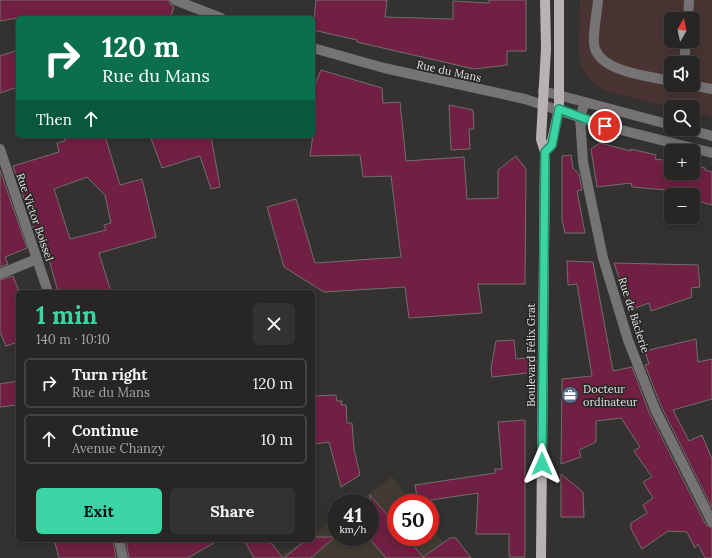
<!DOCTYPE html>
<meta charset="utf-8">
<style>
body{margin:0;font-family:Lora,serif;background:#333231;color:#f1f3f6;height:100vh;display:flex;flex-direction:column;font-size:15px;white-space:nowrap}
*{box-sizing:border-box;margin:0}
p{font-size:13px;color:#a4a5a6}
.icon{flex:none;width:22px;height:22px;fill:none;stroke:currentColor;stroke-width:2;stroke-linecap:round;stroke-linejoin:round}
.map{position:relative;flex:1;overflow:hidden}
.drawer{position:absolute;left:16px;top:290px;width:299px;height:252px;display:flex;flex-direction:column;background:#272624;border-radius:6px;box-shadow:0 2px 10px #0003,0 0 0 1px #434341}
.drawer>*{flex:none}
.top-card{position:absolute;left:16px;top:16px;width:299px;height:122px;border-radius:6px;box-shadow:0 2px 10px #0003,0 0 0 1px #434341;background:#0b6e4f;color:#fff;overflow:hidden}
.needle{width:26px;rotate:9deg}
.controls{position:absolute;left:664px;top:12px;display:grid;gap:8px}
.controls a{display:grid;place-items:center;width:36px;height:36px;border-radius:6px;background:#272624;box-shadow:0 2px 10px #0003,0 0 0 1px #434341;font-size:20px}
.speed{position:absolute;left:327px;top:494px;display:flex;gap:8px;font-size:20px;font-weight:700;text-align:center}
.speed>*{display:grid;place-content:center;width:52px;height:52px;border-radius:50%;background:#272624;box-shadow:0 2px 10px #0003,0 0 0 1px #434341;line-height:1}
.speed small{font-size:10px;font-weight:400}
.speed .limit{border:6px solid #d22;background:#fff;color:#111}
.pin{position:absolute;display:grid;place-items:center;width:34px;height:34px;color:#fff;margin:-17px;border:2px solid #fff;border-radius:50%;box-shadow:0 1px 4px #0007}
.me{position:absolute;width:44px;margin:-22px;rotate:0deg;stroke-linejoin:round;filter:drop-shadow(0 0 3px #0008)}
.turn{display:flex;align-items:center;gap:14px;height:84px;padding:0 20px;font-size:18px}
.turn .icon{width:52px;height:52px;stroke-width:2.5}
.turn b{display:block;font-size:28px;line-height:34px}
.then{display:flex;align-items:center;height:38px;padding:0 20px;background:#0003;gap:8px;font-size:15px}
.round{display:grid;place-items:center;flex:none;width:42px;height:42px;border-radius:6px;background:#333231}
.head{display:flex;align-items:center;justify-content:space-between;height:68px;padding:0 20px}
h1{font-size:24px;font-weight:700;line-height:30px;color:#3bd4a4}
.primary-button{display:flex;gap:8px;margin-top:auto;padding:8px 20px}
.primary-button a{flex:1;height:46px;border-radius:6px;background:#3bd4a4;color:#111;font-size:16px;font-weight:700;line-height:46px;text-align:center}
.primary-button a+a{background:#333231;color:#f1f3f6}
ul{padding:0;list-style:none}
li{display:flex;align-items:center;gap:12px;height:50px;margin:0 8px 6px;padding:0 12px;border:2px solid #434341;border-radius:6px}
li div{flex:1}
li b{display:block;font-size:15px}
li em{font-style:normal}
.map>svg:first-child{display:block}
</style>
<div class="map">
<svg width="712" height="558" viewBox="0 0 712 558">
<rect width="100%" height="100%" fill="#343230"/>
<path fill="#493433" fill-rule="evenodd" d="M580 0H712V117L693 112V107H671L609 92 599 87 587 76 582 66 579 54ZM671 19H693V41H671ZM671 63H693V85H671Z"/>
<path fill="#413b33" d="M392 477 413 503H396V537H430V525L456 558H275L303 542 313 540V535L336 518V537H370V503H356Z"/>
<path fill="#702042" stroke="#726e6f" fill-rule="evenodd" d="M0 0H169L170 4 174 7 170 18H17L0 21Z
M316 0H387L385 17 453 19V1L489 3V0H526V51H507V65L474 69 357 42V40L313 30Z
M18 50V87L0 93V56Z
M321 70 382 88 383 103 400 102 406 161 464 157 467 199 498 198V170L516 156 526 169 525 284H478L482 313 409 318 405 287 324 292 284 267 267 207 296 199 315 263 401 257 391 176 363 177 360 155 310 156 315 121H313V90Z
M449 105 473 110 474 129H469L470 149 451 150Z
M64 136H105L120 185 142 179 156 237 99 253 111 292H58L44 241 39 244 13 166 59 152 57 143 65 141ZM87 177 105 195 111 223 104 225 106 230 70 239 54 189Z
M150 136H211L220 187 211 189 200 156 162 168Z
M600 143 631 151V149L656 155 655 159 671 161V173H693V165L705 168V170L712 172V205L693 200V195H688L689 192 632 187 631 183 597 187 591 149Z
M571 155 573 168 579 174 582 190 577 191 585 233H565L562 220V156Z
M0 170 27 248 5 257 8 264 0 267Z
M567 261 593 262 613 371 632 367 649 412 706 525 712 528V558H705L698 544 695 548 687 532 668 531 642 549 631 529V523L647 513 643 505 653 498 643 482 652 477 634 451 640 447 621 418 596 421V442L579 450 581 457 561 464 562 379 592 376 577 284 568 285Z
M614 263 698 265 700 287 691 288 692 297 651 311 649 303 630 310Z
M13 276 18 289V342L6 346 0 332V280Z
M696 339 698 362 712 359V399L673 410 689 441 702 435 712 459V508L661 406 645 365 649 364 645 351Z
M514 340 516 359 536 357V372L492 377 491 368 496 341Z
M18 381V405L0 407V384Z
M336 395 337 401H342L341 405H346L347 423H352L354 449 360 475 341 487 329 442 315 444V439H313V396Z
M525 420V557H509V534H476L478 493 418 502 415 485 495 473V469H502L498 422Z
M561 474 583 492 584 517H561Z
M370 495 396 525V537H406L423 557 450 538H456L471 558H386L370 539Z
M313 537H335L311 558H284L306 540H313Z
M64 540H113L116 558H59L55 543Z
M126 540H219L188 558H129Z
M244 540H269L283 558H254Z"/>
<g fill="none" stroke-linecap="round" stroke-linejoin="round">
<path stroke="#757373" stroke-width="10" d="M175 0 221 18
M598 0C597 14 593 30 594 44 597 72 649 76 671 81
M688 19 689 0
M313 48 384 68 525 99 605 126 712 153
M684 63 686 41
M691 85 712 89
M543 91 671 125
M585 102 580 117 583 162 603 258 628 340 655 409 712 522
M687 129 712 136
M0 149 48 292
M0 274 37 259
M119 540 123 558"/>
<path stroke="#b7b3b2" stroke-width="10" d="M545 152 551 145 559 109V0
M541 558 545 152 541 139 546 48 545 0"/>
</g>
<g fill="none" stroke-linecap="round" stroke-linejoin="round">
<g stroke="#268a6b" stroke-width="10">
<path id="route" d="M542 464 545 152 552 145 559 109 605 126"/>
</g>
<use href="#route" stroke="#3bd4a4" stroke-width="7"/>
</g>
<defs>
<g id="office-disc" transform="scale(0.9)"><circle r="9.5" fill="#5c6f8a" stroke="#2a2826"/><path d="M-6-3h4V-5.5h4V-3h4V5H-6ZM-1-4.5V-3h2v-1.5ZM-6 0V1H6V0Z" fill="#fff"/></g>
</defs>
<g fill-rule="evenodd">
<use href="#office-disc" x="570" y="395"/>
</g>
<g text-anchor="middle" stroke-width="3.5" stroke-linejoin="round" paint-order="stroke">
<g font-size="11" fill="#e2e1df" stroke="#2a2826">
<text transform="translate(449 71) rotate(12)" y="4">Rue du Mans</text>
<text transform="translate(35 217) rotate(71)" y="4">Rue Victor Boissel</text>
<text transform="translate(634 315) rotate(72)" y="4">Rue de Bâclerie</text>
<text transform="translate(531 355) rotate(-90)" y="4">Boulevard Félix Grat</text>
</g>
<g font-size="11" fill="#e2e1df" stroke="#2a2826" text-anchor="start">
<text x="583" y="393">Docteur<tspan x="583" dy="13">ordinateur</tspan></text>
</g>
</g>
</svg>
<div class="controls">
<a><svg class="needle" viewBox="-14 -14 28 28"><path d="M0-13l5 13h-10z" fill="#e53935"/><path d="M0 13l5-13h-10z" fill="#a4a5a6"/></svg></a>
<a><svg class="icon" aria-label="sound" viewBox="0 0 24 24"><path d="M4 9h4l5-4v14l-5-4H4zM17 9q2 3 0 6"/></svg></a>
<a><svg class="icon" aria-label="search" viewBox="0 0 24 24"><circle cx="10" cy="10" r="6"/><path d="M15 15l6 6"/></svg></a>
<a>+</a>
<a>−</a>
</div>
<div class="speed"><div>41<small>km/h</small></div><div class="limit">50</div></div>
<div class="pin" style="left:605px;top:126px;background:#d93025"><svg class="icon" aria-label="arrive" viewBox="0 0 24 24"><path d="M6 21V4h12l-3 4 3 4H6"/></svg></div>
<svg class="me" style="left:542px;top:464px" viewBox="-20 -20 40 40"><path d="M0-17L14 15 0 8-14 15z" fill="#3bd4a4" stroke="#fff" stroke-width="4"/></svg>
<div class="top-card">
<div class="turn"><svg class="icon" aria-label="right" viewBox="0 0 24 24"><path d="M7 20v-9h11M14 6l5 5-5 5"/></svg><div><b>120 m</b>Rue du Mans</div></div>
<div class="then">Then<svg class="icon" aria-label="ahead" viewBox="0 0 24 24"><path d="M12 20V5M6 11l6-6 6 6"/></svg></div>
</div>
<section class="drawer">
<div class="head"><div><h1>1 min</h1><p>140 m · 10:10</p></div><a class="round"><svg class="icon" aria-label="close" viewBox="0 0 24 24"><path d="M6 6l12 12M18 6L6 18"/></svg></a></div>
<ul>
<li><svg class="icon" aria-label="right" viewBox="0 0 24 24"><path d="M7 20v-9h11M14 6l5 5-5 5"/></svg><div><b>Turn right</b><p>Rue du Mans</p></div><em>120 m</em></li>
<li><svg class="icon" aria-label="ahead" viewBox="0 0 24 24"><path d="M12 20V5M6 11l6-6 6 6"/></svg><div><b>Continue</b><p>Avenue Chanzy</p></div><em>10 m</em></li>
</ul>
<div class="primary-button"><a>Exit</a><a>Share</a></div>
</section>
</div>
